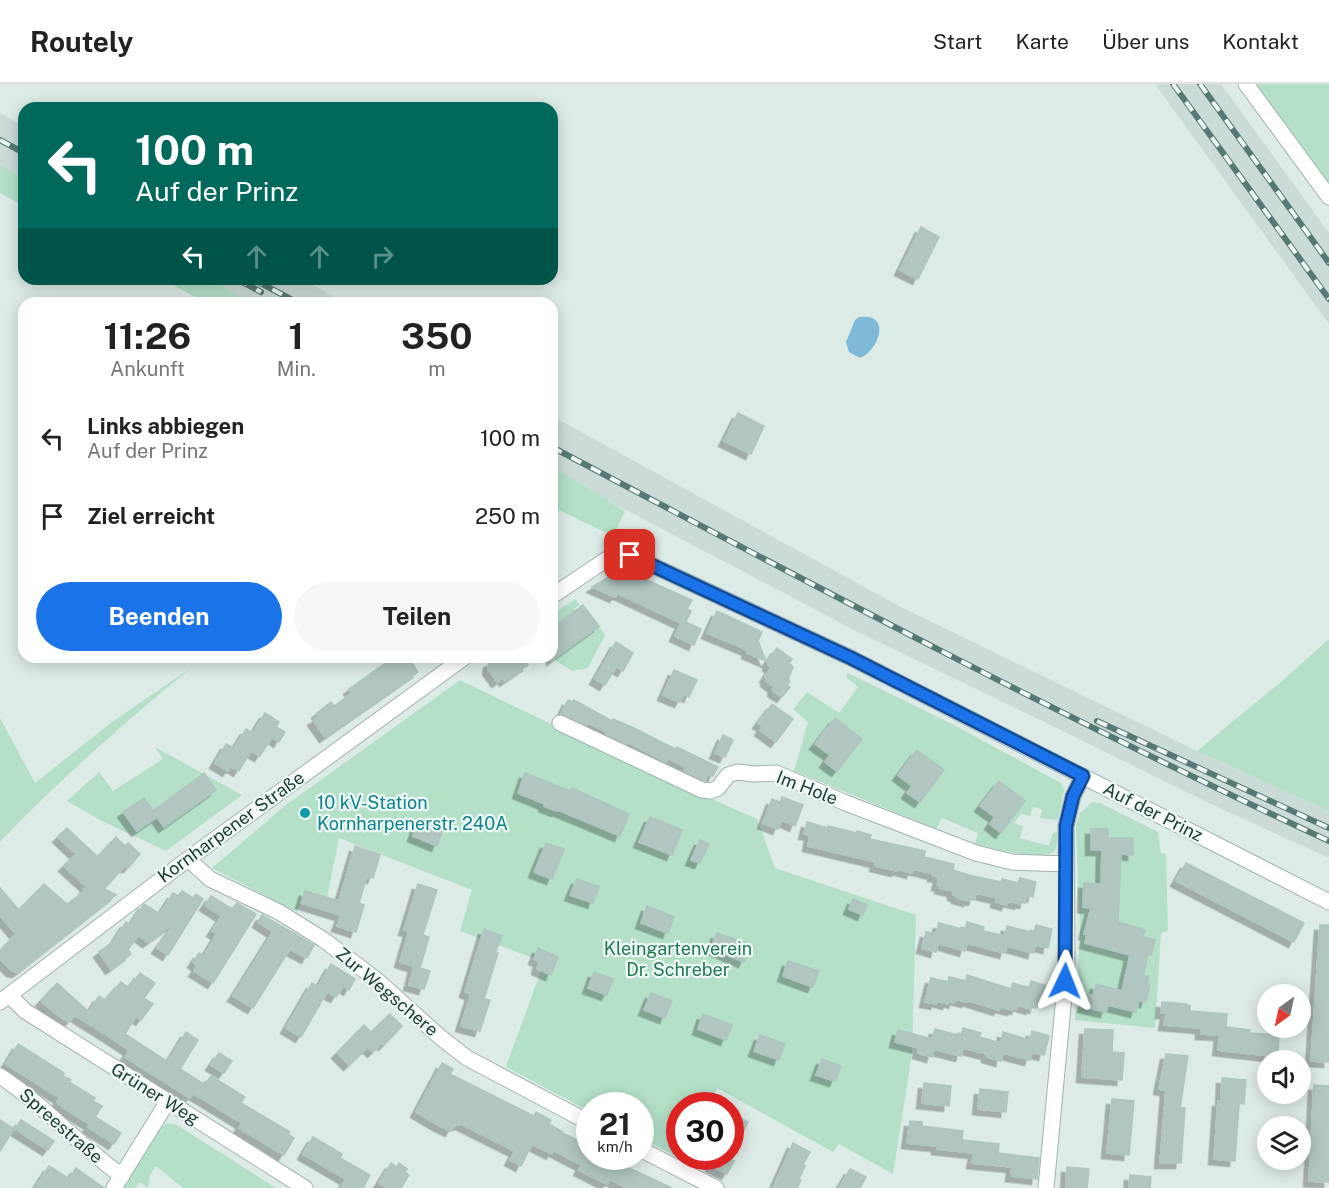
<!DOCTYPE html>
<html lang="de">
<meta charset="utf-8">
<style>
body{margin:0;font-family:"Public Sans",sans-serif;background:#f6f6f6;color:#222;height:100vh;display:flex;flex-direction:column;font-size:22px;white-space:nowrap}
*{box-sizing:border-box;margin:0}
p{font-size:20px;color:#767676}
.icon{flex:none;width:33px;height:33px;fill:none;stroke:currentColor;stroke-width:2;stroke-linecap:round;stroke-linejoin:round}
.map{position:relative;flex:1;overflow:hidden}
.details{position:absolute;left:18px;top:213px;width:540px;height:366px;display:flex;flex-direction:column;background:#fff;border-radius:18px;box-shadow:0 3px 15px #0003}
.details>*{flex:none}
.banner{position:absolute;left:18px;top:18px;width:540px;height:183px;border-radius:18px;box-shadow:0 3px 15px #0003;background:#00695c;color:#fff;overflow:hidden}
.needle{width:39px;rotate:213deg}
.fabs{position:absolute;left:1257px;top:900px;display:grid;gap:12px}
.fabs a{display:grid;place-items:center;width:54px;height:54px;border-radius:50%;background:#fff;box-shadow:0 3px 15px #0003;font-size:30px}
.speed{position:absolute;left:576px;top:1008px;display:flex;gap:12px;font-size:30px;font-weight:700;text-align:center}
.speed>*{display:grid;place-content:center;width:78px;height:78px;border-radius:50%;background:#fff;box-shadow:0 3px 15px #0003;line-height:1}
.speed small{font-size:15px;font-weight:400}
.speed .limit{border:9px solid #d22;background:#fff;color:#111}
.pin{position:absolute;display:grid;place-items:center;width:51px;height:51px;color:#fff;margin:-26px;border-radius:12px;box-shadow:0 3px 9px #0006}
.me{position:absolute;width:66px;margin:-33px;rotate:2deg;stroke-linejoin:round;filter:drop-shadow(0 0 4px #0008)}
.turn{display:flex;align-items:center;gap:21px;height:126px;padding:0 18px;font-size:27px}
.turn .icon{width:78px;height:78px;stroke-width:2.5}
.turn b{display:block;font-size:42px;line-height:51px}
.lanes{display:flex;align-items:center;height:57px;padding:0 18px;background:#0003;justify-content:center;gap:30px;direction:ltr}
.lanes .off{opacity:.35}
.eta{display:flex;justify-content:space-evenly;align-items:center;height:102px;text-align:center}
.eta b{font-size:36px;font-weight:700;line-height:42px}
.primary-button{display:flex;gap:12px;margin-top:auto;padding:12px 18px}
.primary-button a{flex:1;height:69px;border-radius:36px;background:#1a73e8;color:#fff;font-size:24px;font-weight:700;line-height:69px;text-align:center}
.primary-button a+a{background:#f6f6f6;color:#222}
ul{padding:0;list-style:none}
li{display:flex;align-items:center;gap:18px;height:78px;padding:0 18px}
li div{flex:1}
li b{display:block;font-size:22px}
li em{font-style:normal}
header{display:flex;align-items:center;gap:36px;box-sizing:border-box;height:84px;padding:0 30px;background:#fff;border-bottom:2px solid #e0e0e0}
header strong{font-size:28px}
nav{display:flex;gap:33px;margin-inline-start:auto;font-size:21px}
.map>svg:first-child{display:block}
</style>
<header>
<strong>Routely</strong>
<nav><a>Start</a><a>Karte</a><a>Über uns</a><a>Kontakt</a></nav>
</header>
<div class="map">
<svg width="1329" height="1104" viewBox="0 0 1329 1104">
<defs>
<filter id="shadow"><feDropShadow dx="-5.5" dy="5.5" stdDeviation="0" flood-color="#0004"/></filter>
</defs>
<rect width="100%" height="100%" fill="#ddebe7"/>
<path fill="#cbdbd7" d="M1155 0H1221L1329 149V240Z
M0 29 24 43V96L0 83Z
M203 195H302L346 219H247Z
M552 332 899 522 1197 667 1329 727V774L1209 719 1034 633 854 546 552 387Z"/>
<path fill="#b3e0c7" d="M1254 0H1329V102Z
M0 81 24 95V122L0 109Z
M162 195H209L253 219H206Z
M552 382 625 427 613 452 552 423Z
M575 515 580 521 574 525 576 527 552 544V531Z
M599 542 605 551 588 584 572 587 554 576 552 569 556 574Z
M1329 555V727L1197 667 1282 597Z
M191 584C124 639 60 695 0 758V634L35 699 112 638Z
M848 589 950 639 1061 699 1064 706 1058 736 1040 734 1042 725 1033 723 1030 732 1021 730 1014 739 1023 742 1020 754 1049 762 1053 749 1057 748C1057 754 1058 762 1054 767 1043 779 990 763 975 760L978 749 942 734 936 745 794 687 808 638 793 625 807 608 839 629 858 603 846 593Z
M460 596 644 685 757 735 775 784 916 831 912 969 893 1090 839 1060 833 1068 717 1004 709 1021 680 1022V1072L684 1073 683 1076 641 1054 640 1022H590L589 1027 506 983 544 878 460 847 472 806 339 754 327 814 301 819 297 828 212 784 286 721Z
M155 663 242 711 166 767 100 736 67 717 99 688 113 707 163 675Z
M1092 718 1100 719 1158 748 1161 769 1166 770 1168 847 1161 849 1155 944 1075 936 1080 848 1076 741 1080 729Z
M167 1039 177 1041 276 1104H183L156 1082 150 1091 148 1104 140 1098 135 1104H123L159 1046Z"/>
<path fill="#7ebad8" d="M859 233C893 229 878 267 860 274L849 268 846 258 855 236Z"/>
<path fill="#b2c6c1" stroke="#afc5c0" stroke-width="1.5" filter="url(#shadow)" d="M921 143 939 153 918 195 900 186Z
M738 329 764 342 751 370 724 357Z
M622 485 692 516 687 525 691 527 686 538 701 545 694 561 675 552 681 539 617 509 615 513 592 503Z
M583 521 599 542 552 576V544Z
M717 527 762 548 758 557 766 577 747 569 748 566 707 549Z
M616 558 633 569 623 587 616 583 605 601 595 595Z
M777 564 792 575 789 579 793 583 788 595 790 597 787 601 790 603 782 613 773 607 774 603 766 597 767 594 765 593 771 584 768 581 769 579 767 578Z
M394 573H408L418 588 325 653 313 636 319 632 317 629 331 618 334 622 352 609 349 605Z
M498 573H522L528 581 505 597 503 594 497 598 488 585 489 579Z
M674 586 697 596 689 613 684 610 680 618 663 611Z
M568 616 573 618 574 616 612 637 613 635 634 644 663 659 676 665 677 663 718 683 713 692 708 690 705 696 684 687 686 683 668 674 666 678 628 658 627 660 606 650 607 648 589 639 587 641 561 630Z
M772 620 793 635 776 658 760 646 763 642 758 639Z
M265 629 279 638 276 643 285 648 279 658 272 653 260 672 251 667 239 687 231 682 228 687 215 679 226 660 234 664 246 645 253 649Z
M835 634 862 655 837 687 825 678 830 671 815 660Z
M723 651 733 656 725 673 715 669Z
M917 666 944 686 920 718 907 709 912 702 898 691Z
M204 689 216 706 164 743 157 733 137 747 123 728 144 714 153 727Z
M525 689 570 707 572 704 629 730 620 752 558 726 557 727 544 722 545 720 518 709Z
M999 697 1025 717 1001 749 990 740 995 733 980 722Z
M782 713 803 721 795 742 782 736 778 745 763 739 772 715 780 718Z
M650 733 682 746 672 771 639 758Z
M418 737 443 746 437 762 413 752Z
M807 738 828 744V742L857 749V747L871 751 870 755 925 767 924 773 954 780 953 786 969 791 1001 798 1002 795 1018 799 1020 794 1036 798 1033 813 1027 812 1025 819 1021 818 1020 820 1008 817 1007 821 996 818 997 814 976 809 974 816 969 815V817L957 814V812L953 811V807L940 804 941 802 937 801 939 793 933 792 934 790 913 785 912 789 897 785V787L875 782 876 778 808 762 810 751 804 750Z
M67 744 98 773 116 753 125 762 128 759 140 770 129 783H124L104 805 116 811 18 888 12 887 0 875V867L16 850 0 831V804L19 826 44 800 67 820 86 806 84 805 87 803 64 782 76 770 58 753Z
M1091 745H1108V754H1133V771L1121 770 1118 838 1145 846 1143 853 1155 856 1151 871 1148 870 1143 891 1149 893 1147 901H1150L1146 918 1139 916 1136 928 1108 921 1106 928 1083 923 1086 910 1093 912 1096 900 1122 907 1130 871 1085 859 1087 851 1084 850 1091 824 1083 823 1084 799 1101 800 1102 766H1091Z
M700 756 709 760 700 779 691 776Z
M546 759 564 765 552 795 534 788Z
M355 762 380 771 373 794 367 792 359 819 364 821 356 848 337 842 341 831 301 819 305 807 339 817Z
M1186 779 1304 839 1294 858 1176 797Z
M577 795 599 803 593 819 570 811Z
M418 800 437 806 423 851 429 853 420 884 400 878 409 847 404 846Z
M182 807 193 814 196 810 203 815 168 871 157 864 176 838 148 858 138 851 128 866 131 870 111 885 99 868 114 857 126 838 130 841 144 820 160 830 173 809 178 812Z
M211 812 232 825 237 819 256 830 213 899 194 887 198 882 193 878 199 869 204 872 217 850 212 847 222 832 205 821Z
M853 815 867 821 863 831 849 825Z
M647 822 674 833 668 849 641 839Z
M262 831 314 861 307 874 290 865 253 924 233 912 273 848 258 838Z
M967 838 984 843 983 847 1005 852 1007 842 1034 849 1036 841 1052 845 1048 864 1035 861 1033 869 1007 862 1005 869 967 859 965 867 938 859 936 868 922 864 926 848 936 850 939 839 965 846Z
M1320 841H1329V978L1311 977Z
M484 845 502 852 495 869H498L484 915 490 916 480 947 461 942 471 910 465 908Z
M717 849 751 861 744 878 711 864Z
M538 864 558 873 551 891 537 885 539 877 534 875Z
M788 877 819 887 813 903 783 892Z
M331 880 355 895 349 906 343 902 336 913 327 908 301 953 286 944 312 899 318 903Z
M414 882 430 887 424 905 409 901Z
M594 888 613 895 607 911 588 904Z
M140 889 155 899 144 914 153 920 141 936 136 932 125 950 168 978 186 948 198 956 180 985 205 1001 211 992 245 1013 241 1019 290 1048 288 1050 294 1054 284 1071 239 1044 242 1039 193 1009 190 1014 125 973 129 966 114 956 75 931 69 938 59 932 41 917 57 899 89 928 99 912 105 916 121 898 129 904Z
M967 891 1011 905 1013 899 1029 904 1031 897 1047 902 1043 917 1037 916 1035 924 1031 923V925L1018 921 1017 925 1013 924V926L1000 923 999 926 967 916V918L955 915 954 919 949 917 948 920 937 917 936 920 925 918 931 894 948 898 949 893 966 897Z
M651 909 672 917 665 934 644 926Z
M1162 918 1186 920 1190 922V927L1227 930 1226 943 1250 946V949L1279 951 1278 973 1218 966 1220 951 1201 950V944L1164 941 1166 929H1161Z
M390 930 402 942 384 961 382 959 373 968 368 963 349 981 337 969 364 941 371 948Z
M703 930 732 941 726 956 698 945Z
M963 944 981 949 979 953 1001 959 1003 948 1030 956 1032 947 1049 952 1044 971 1032 968 1030 976 1003 969 1001 977 987 973V970L963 964 961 972 934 965 932 973 918 969 919 964 895 958 898 946 932 955 935 945 961 952Z
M1085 945 1113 946 1112 968 1124 969 1122 996 1082 993Z
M760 951 785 960 779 976 754 967Z
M18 960 64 989 63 992 71 996 69 998 95 1014 93 1017 102 1022 95 1033 121 1049 114 1060 88 1043 90 1040 64 1024 57 1018 60 1014 6 980Z
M219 969 232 977 224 989 211 981Z
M1166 970 1188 972 1180 1024H1185L1181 1079H1160L1166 1006 1159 1005Z
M822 975 841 982 835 997 816 991Z
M442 979 453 985 450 990 534 1032 536 1028 551 1036 549 1040 563 1048 562 1049 590 1062V1072H611L627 1083 672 1104H627L610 1095 607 1100 579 1086 582 1081 553 1066 552 1070 532 1060 521 1082 510 1076 515 1067 461 1040 453 1042 451 1047 440 1042 416 1028Z
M1222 994 1246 996 1244 1020 1239 1019 1235 1077 1214 1075 1218 1017 1221 1018Z
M924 999 951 1002 949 1022 922 1019Z
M1314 1001 1329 1002V1098L1309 1097Z
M980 1005 1008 1008 1006 1028 978 1025Z
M1112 1015 1134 1017 1129 1071 1107 1069Z
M730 1029 748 1038 731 1072H733L732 1076 734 1077 727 1090 711 1082 715 1072H730Z
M0 1036 14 1045 0 1067Z
M21 1036 54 1057 48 1066 15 1045Z
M910 1037 922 1038V1042L963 1047 962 1056 999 1060 998 1069 1039 1074 1037 1095 1011 1092 1012 1083 972 1079 974 1069 937 1065V1062L907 1059Z
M313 1053 342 1070 340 1074 370 1091 363 1104H341L346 1095 303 1070Z
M793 1059 810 1068 803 1081 805 1082 799 1095 801 1096 797 1104H773Z
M391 1079 397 1083 399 1079 407 1085 405 1088 409 1091 401 1104H387L379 1099Z
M49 1082 69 1095 76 1084 104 1104H35Z
M1067 1083 1089 1085 1087 1104H1066Z
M850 1085 866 1093 860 1104H839Z
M1130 1091 1151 1093 1150 1104H1129Z"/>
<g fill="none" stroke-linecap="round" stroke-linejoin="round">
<g stroke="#a0b3af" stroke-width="17">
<path id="street" d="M1246 0 1329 113
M552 512 613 471 619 470 630 471 851 574 1329 818
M560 639 702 706 711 707 718 704 728 691 737 688 754 690 776 689 846 719 976 769 1012 778 1066 780
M188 775 210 795 279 828 324 856 378 897 440 953 467 974 590 1039
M9 911 25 927 305 1104
M0 918 188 775 465 573
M0 992C44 1021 79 1061 122 1092
M640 1065 716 1104
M114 1104 168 1017
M1046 1104 1067 880 1066 742 1073 712 1083 692"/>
</g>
<use href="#street" stroke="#fff" stroke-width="15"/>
<g stroke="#577975" stroke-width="6">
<path id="rail" d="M1173 0 1329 215
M1200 0 1329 179
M0 56 24 69
M237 195 261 208
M253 195 298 219
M552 363C809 499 1065 635 1329 757
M1097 637 1329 744"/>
</g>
<use href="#rail" stroke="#eef8f4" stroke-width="4" stroke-dasharray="11" stroke-linecap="butt"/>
</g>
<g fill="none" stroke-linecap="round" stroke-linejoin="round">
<g stroke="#114b97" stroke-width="15">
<path id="route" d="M630 471 851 574 1083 692 1073 712 1066 742 1065 897"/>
</g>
<use href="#route" stroke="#1a73e8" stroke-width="10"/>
</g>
<circle fill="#0f9aa8" stroke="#eef8f4" stroke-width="2" cx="305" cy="729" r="6"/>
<g text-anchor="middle" stroke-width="4.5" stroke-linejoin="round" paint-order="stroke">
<g font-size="18" fill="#1d3c39" stroke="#eef8f4">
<text transform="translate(807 704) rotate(21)" y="6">Im Hole</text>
<text transform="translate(1153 728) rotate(27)" y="6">Auf der Prinz</text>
<text transform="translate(231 743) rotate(-36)" y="6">Kornharpener Straße</text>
<text transform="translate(387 908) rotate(40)" y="6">Zur Wegschere</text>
<text transform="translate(155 1010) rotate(32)" y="6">Grüner Weg</text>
<text transform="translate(61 1042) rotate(41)" y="6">Spreestraße</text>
</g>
<g font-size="18" fill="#0d838f" stroke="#eef8f4" text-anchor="start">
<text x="317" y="725">10 kV-Station<tspan x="317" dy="21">Kornharpenerstr. 240A</tspan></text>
</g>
<g font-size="18" fill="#237852" stroke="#eef8f4">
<text x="678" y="871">Kleingartenverein<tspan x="678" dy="21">Dr. Schreber</tspan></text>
</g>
</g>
</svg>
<div class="fabs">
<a><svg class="needle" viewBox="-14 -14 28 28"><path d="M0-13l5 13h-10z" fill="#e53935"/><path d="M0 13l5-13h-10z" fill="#767676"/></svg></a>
<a><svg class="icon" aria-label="sound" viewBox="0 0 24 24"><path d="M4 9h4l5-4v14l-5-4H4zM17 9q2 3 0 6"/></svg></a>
<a><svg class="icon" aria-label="layers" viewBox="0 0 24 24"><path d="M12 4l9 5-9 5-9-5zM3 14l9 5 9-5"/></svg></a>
</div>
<div class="speed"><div>21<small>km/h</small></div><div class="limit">30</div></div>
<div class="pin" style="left:630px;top:471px;background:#d93025"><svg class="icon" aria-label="arrive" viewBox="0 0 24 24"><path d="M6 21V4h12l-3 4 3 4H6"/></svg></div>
<svg class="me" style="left:1065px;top:897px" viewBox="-20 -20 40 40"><path d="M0-17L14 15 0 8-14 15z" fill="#1a73e8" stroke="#fff" stroke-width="4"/></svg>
<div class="banner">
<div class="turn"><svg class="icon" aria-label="left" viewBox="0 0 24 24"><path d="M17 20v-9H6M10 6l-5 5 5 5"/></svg><div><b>100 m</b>Auf der Prinz</div></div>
<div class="lanes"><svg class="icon" aria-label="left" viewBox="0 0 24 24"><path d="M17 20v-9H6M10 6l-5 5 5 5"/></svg><svg class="icon off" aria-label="ahead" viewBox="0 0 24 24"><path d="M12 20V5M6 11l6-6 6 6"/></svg><svg class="icon off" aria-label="ahead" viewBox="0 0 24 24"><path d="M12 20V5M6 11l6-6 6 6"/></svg><svg class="icon off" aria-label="right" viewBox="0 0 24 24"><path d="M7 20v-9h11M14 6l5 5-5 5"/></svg></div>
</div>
<section class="details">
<div class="eta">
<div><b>11:26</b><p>Ankunft</p></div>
<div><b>1</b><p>Min.</p></div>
<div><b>350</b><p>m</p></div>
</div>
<ul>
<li><svg class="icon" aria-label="left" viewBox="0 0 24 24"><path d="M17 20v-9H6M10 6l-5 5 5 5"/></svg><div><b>Links abbiegen</b><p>Auf der Prinz</p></div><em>100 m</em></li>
<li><svg class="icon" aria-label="arrive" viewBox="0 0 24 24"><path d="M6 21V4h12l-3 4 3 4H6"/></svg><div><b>Ziel erreicht</b></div><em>250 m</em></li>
</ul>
<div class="primary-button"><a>Beenden</a><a>Teilen</a></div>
</section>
</div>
